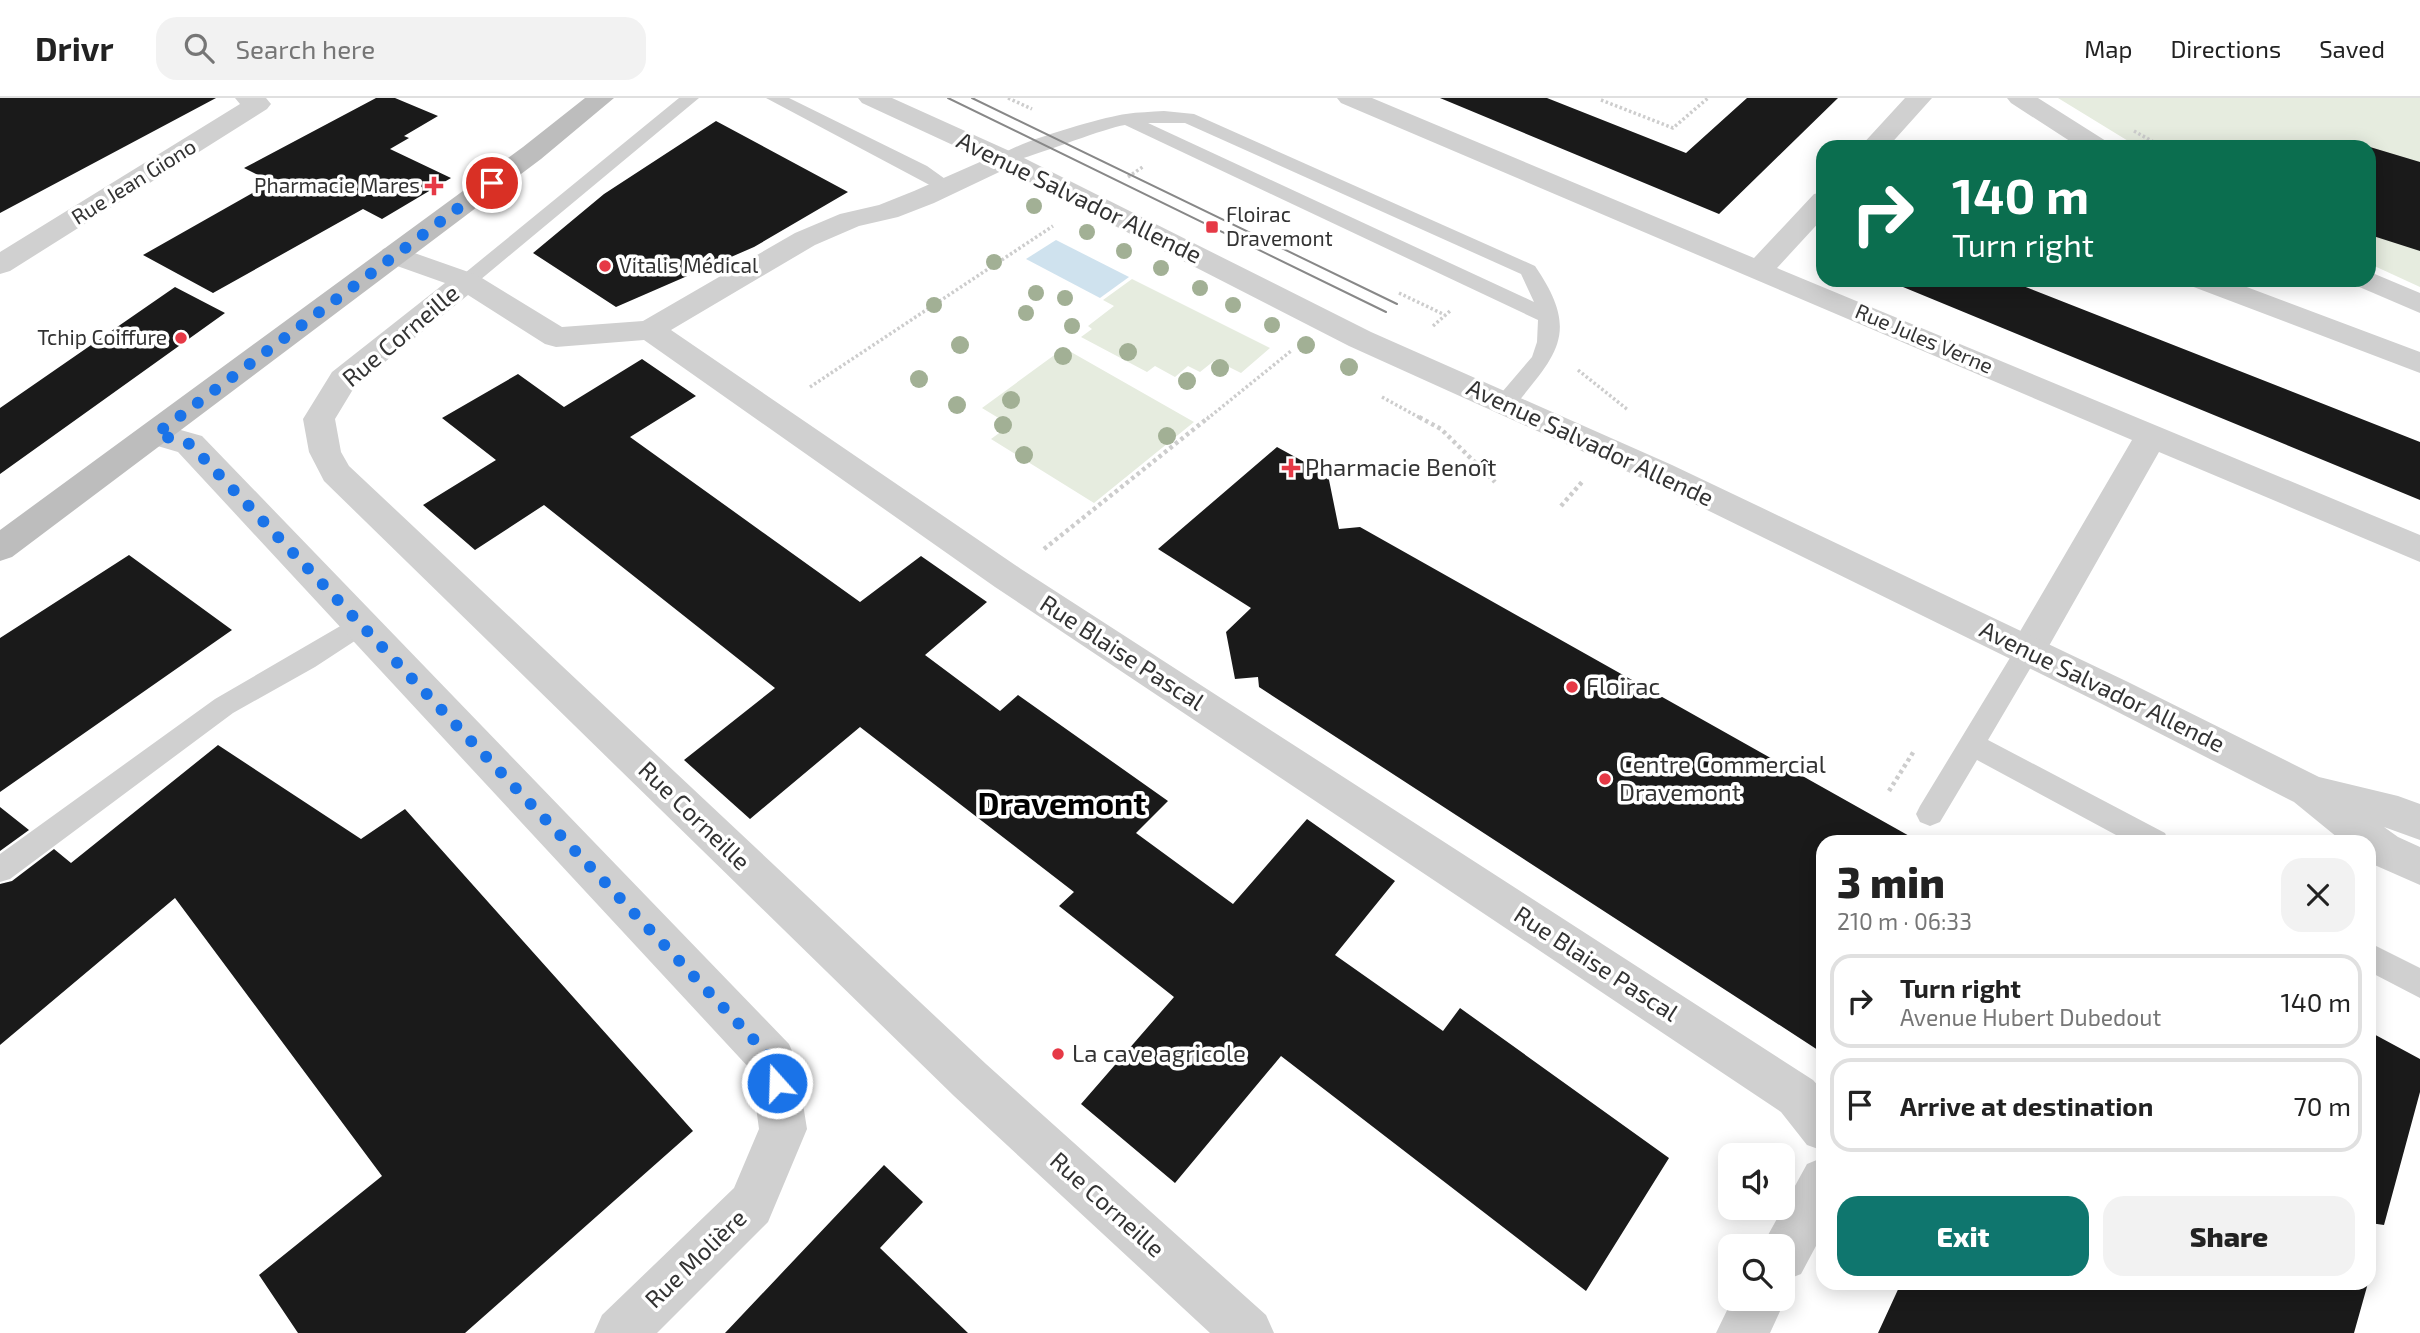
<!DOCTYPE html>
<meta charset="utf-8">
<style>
body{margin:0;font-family:"Exo 2",sans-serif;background:#f2f2f2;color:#222;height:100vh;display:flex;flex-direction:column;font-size:26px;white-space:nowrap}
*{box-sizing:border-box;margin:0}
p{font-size:23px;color:#767676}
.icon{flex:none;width:38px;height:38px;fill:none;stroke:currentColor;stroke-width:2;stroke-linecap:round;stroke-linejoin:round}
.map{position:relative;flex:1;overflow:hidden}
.panel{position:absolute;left:1816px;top:737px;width:560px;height:455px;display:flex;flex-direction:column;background:#fff;border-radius:21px;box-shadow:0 4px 18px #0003}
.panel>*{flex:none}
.banner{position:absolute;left:1816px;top:42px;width:560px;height:147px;border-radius:21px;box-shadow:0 4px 18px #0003;background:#0b6e4f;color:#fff;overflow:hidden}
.fabs{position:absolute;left:1718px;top:1045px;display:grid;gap:14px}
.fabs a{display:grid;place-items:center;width:77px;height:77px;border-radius:14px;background:#fff;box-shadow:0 4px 18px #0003;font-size:35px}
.pin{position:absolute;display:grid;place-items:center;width:60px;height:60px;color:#fff;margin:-30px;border:4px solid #fff;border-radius:50%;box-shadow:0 2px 7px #0007}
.me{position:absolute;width:77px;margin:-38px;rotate:340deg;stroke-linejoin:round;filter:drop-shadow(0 0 5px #0008)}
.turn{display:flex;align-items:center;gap:24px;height:147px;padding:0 21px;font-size:32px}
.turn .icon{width:91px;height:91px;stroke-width:2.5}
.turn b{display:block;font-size:49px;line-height:60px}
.round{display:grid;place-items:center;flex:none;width:74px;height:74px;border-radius:21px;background:#f2f2f2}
.overview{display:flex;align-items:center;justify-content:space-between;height:119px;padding:0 21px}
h1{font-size:42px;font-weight:800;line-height:52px}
.cta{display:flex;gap:14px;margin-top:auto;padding:14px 21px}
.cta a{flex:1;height:80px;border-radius:21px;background:#0f766e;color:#fff;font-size:28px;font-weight:800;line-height:80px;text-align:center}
.cta a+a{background:#f2f2f2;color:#222}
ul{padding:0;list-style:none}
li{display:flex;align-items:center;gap:21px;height:94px;margin:0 14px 10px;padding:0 7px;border:4px solid #e0e0e0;border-radius:21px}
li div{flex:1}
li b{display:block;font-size:26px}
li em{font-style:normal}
header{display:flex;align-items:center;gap:42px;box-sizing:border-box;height:98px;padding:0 35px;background:#fff;border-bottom:2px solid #e0e0e0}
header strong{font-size:33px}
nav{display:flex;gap:38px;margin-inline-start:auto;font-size:24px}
.search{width:490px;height:63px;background:#f2f2f2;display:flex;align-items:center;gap:18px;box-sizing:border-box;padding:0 24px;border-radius:21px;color:#767676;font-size:26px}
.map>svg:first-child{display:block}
</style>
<header>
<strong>Drivr</strong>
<div class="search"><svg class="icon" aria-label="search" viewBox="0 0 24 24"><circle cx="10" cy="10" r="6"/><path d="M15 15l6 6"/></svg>Search here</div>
<nav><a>Map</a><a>Directions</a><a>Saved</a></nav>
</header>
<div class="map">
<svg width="2420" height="1235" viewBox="0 0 2420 1235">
<rect width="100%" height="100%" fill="#fff"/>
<path fill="#e6ecdf" d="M2058 0H2420V189L2370 166V49H2138Z
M1132 181 1270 250 1241 275 1215 262 1200 274 1188 268 1175 279 1155 268 1147 274 1081 239 1092 231 1088 228 1114 208 1103 202Z
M1064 250 1194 324 1094 405 991 341 1010 327 982 310Z"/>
<path fill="#cfe2ee" d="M1056 142 1129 179 1100 200 1026 161Z"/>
<path fill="#1a1a1a" d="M0 0H216L0 115Z
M376 0H395L438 18 404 38 409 40 390 51 451 80 382 121 363 111 213 195 143 157 272 84 244 70Z
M1440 0H1547L1686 55 1747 0H1838L1719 116Z
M716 23 848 94 754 149 616 209 533 155 604 96Z
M2370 49 2420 64V153L2370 137Z
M1886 182H2008L2420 344V402Z
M175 189 225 215 0 376V310Z
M642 261 696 298 630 339 860 504 921 458 987 504 925 557 1000 613 1018 597 1168 703 1136 735 1233 806 1307 721 1395 783 1335 857 1443 933 1460 910 1669 1060 1586 1193 1281 958 1175 1085 1081 1006 1174 899 1059 808 1074 794 860 629 750 721 684 662 775 590 544 407 475 452 423 407 496 362 442 320 518 276 564 309Z
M1277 349 1328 377 1339 431 1360 429 1920 744H1824V956L1259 589 1258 579 1235 581 1226 534 1251 510 1158 451Z
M129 457 232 532 0 694V540Z
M218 647 361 741 405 711 693 1033 465 1235H298L259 1177 382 1078 175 800 0 947V786L12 783 54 751 71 765Z
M0 709 29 732 0 753Z
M2370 934 2420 961V994L2384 1127 2370 1125Z
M884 1067 923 1104 880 1150 968 1235H725Z
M1901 1185H2368L2354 1235H1878Z"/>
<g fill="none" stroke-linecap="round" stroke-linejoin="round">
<path stroke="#cdcdcd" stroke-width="3.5" stroke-dasharray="2.5 2.5" stroke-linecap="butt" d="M1008 0 1032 11
M1601 2 1673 30 1708 0
M2134 33 2159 47 2153 49
M1128 79 1144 68
M1399 195 1445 217
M1433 228 1450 213
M1578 272 1628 312
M810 289 1053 128
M1382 299 1422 321
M1207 321 1291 253"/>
<path stroke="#cdcdcd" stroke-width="4.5" stroke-dasharray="3.5 3.5" stroke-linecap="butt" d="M1419 319 1441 331 1495 384
M1561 408 1582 384
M1044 451 1209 319
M1889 693 1914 653"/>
<path fill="#d0d0d0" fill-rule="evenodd" d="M679 0H699L474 187H460L457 183 460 179Z
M766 0H789L927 68 955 88 946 94 939 92Z
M1164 13 1194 16 1535 168C1581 235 1557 256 1513 310L1505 312 1497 310 1494 305 1497 300 1532 259 1537 244 1538 222 1125 27C1099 31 1012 68 999 65L996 61C1008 46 1103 19 1126 16 1138 14 1151 14 1164 13ZM1148 25H1185L1521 176 1534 204Z
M361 516 370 519 373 526 370 533 315 569 233 615 10 781 0 784V756L215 601Z
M2028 542 2037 545 2041 552 1988 642 2165 735 2169 744H2129L1977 662 1940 724 1930 728 1920 724 1916 716 1920 708 2019 545Z
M2370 845 2420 870V900L2370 874Z"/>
<path fill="#d0d0d0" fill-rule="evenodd" d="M235 0H266L271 6 267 11 10 173 0 176V154L240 6Z
M1337 0H1372L1754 160 1814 96 1824 94V119L1777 170 2420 437V464L2159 354 2041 562 2028 566 2015 562 2009 552 2015 542 2132 342 1341 5Z
M1905 0H1932L1888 49H1860Z
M2007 0H2038L2106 43 2110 49H2079L2011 5Z
M1005 53 1014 55 1018 61 1014 67 934 105 898 119 859 128 815 147 671 232 1021 471 1813 982 1824 994V1053L1807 1047 1781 1014 995 489 644 242 556 249 545 246 468 197 355 288 335 321 341 354 349 368 986 966 1266 1217 1274 1235H1210L954 998 324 383 309 354 303 321 332 274 445 185 383 163 379 157 383 151 393 148 403 151 477 177 562 229 643 223 795 135 840 116 879 107 914 93Z
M2370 174 2420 195V215L2357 188 2352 182H2370Z
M2186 182H2228L2420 254V275L2191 188Z
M156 325 202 338 789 946 796 962 807 1031 768 1124 657 1235H594L602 1217 734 1090 759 1031 751 972 178 354 144 344 140 336 144 328Z
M1824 1059V1133L1801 1176 1783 1183V1148H1762L1807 1066Z
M1783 1192 1786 1200 1770 1235H1716L1733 1200H1783Z"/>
<path fill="#d0d0d0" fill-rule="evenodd" d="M858 0H892L1014 55 1371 234 1672 367 2128 584 2319 679 2398 698 2420 706V742L2384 729 2398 739 2420 749V787L2370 765V744H2343L2294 704 2102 606 1648 383 1349 248 996 67 862 5Z"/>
<path fill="#bdbdbd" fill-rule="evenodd" d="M585 0H614L541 61 12 459 0 463V432L523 49Z"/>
<path stroke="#888" stroke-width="2" d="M948 0 1386 214
M972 0 1397 206"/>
</g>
<g fill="#a2b095">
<circle cx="1034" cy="108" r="8"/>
<circle cx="1087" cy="134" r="8"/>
<circle cx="1124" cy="153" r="8"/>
<circle cx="994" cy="164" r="8"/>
<circle cx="1161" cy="170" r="8"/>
<circle cx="1200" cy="190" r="8"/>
<circle cx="1036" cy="195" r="8"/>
<circle cx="1065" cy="200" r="8"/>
<circle cx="934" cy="207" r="8"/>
<circle cx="1233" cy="207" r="8"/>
<circle cx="1026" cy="215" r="8"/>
<circle cx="1272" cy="227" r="8"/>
<circle cx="1072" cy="228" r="8"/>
<circle cx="960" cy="247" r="9"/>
<circle cx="1306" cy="247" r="9"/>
<circle cx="1128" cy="254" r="9"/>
<circle cx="1063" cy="258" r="9"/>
<circle cx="1349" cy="269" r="9"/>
<circle cx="1220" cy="270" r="9"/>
<circle cx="919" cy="281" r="9"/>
<circle cx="1187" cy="283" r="9"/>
<circle cx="1011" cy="302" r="9"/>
<circle cx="957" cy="307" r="9"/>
<circle cx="1003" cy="327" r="9"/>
<circle cx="1167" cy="338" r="9"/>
<circle cx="1024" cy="357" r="9"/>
</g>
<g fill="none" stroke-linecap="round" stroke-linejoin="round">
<path stroke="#1a73e8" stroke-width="12" stroke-dasharray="0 21.6" d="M492 85 156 336 190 346 773 962 777 985"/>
</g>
<g fill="#e63946" stroke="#fff" stroke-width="2.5">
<path d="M430.5 77.5h7v7h7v7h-7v7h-7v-7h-7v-7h7z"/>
<rect x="1205" y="122" width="14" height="14" rx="3.5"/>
<circle cx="605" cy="168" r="7"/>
<circle cx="181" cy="240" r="7"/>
<path d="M1287.5 359.5h7v7h7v7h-7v7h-7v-7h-7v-7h7z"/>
<circle cx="1572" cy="589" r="7"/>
<circle cx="1605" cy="681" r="7"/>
<circle cx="1058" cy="956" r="7"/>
</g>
<g text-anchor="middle" stroke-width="7" stroke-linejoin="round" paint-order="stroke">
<g font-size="21" fill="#333" stroke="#fff">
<text transform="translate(134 84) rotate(-32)" y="7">Rue Jean Giono</text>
<text transform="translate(1924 241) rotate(23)" y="7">Rue Jules Verne</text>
</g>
<g font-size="21" fill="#333" stroke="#fff" text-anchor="end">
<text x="420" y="95">Pharmacie Mares</text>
<text x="1226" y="124" text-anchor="start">Floirac<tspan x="1226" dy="24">Dravemont</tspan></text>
<text x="619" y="175" text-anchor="start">Vitalis Médical</text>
<text x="167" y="247">Tchip Coiffure</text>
</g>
<g font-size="24" fill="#333" stroke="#fff">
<text transform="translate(1079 100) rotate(26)" y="8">Avenue Salvador Allende</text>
<text transform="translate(401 238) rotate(-40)" y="8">Rue Corneille</text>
<text transform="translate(1590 345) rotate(25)" y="8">Avenue Salvador Allende</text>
<text transform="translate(1122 555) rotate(33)" y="8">Rue Blaise Pascal</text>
<text transform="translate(2102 589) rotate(26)" y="8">Avenue Salvador Allende</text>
<text transform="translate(694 718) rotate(44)" y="8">Rue Corneille</text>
<text transform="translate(1596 866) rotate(33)" y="8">Rue Blaise Pascal</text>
<text transform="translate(1107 1107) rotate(42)" y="8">Rue Corneille</text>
<text transform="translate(696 1161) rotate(-44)" y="8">Rue Molière</text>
</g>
<g font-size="24" fill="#333" stroke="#fff" text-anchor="start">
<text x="1305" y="378">Pharmacie Benoît</text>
<text x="1586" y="597">Floirac</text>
<text x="1619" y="675">Centre Commercial<tspan x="1619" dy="28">Dravemont</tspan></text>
<text x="1072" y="964">La cave agricole</text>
</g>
<g font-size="32" font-weight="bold" fill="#000" stroke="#fff">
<text x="1062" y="717">Dravemont</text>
</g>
</g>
</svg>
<div class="fabs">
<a><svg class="icon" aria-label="sound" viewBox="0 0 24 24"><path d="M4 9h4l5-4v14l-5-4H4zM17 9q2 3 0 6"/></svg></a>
<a><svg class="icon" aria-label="search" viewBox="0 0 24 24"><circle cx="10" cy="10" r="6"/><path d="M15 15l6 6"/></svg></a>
</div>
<div class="pin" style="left:492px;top:85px;background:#d93025"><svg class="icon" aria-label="arrive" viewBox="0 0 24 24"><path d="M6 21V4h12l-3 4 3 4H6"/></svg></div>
<svg class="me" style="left:777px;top:985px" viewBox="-20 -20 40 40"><circle r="17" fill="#1a73e8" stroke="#fff" stroke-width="3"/><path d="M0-11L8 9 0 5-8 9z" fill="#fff"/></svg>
<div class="banner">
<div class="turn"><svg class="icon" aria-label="right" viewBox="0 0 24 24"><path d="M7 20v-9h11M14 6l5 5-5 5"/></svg><div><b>140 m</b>Turn right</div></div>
</div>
<section class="panel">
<div class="overview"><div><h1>3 min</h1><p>210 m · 06:33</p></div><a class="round"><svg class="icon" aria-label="close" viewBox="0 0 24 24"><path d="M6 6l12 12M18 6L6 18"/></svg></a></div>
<ul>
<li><svg class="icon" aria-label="right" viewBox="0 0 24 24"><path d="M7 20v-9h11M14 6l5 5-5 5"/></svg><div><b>Turn right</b><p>Avenue Hubert Dubedout</p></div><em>140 m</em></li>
<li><svg class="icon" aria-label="arrive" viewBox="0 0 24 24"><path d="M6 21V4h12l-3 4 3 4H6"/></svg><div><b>Arrive at destination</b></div><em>70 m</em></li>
</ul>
<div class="cta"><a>Exit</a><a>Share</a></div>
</section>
</div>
